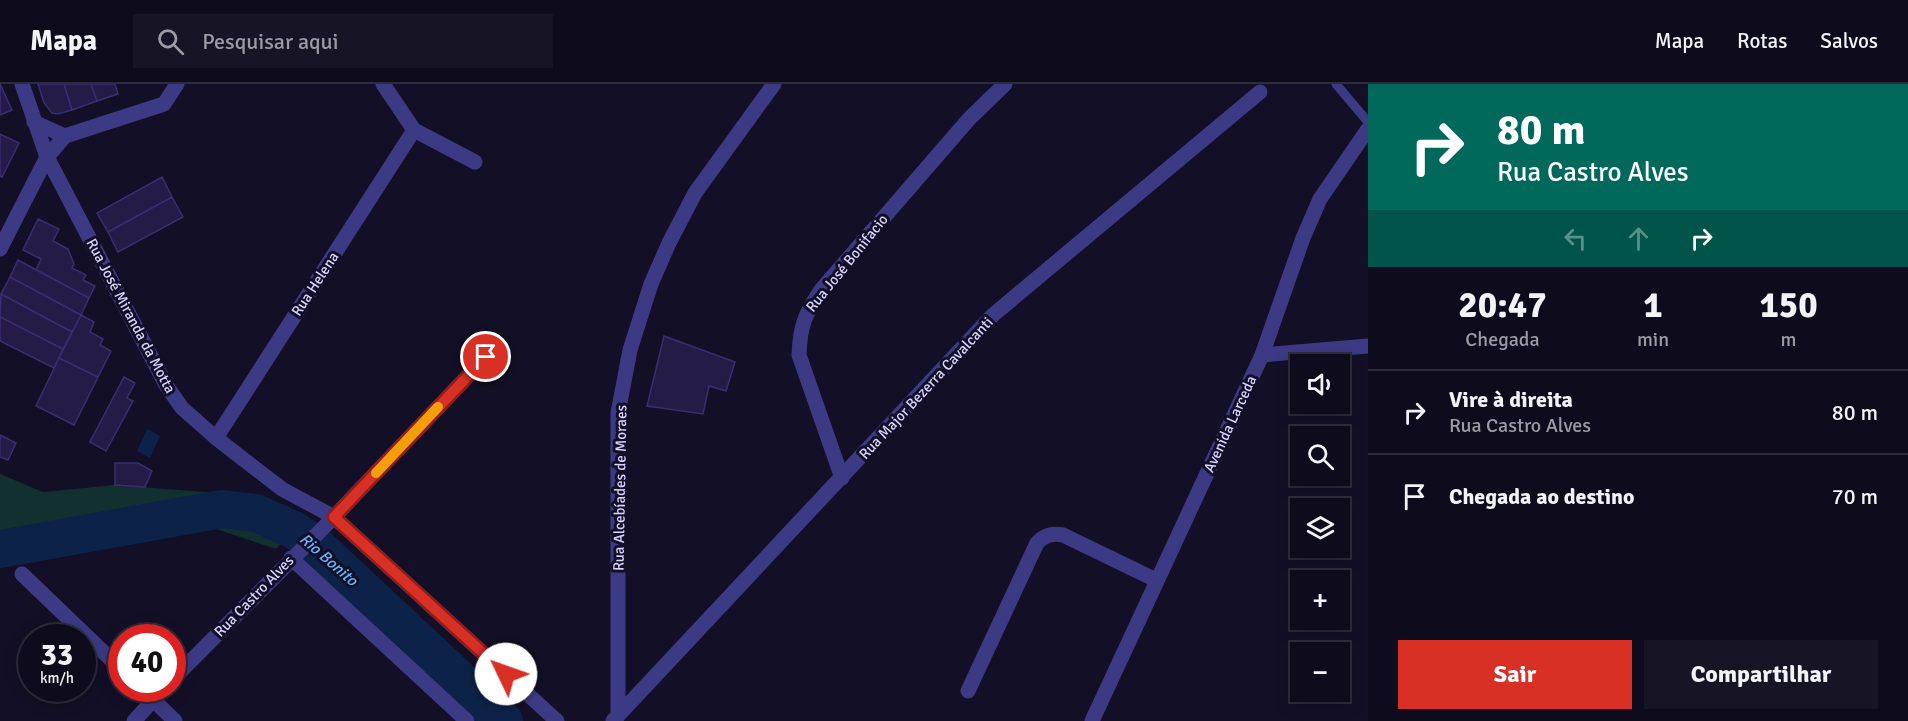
<!DOCTYPE html>
<html lang="pt">
<meta charset="utf-8">
<style>
body{margin:0;font-family:Signika,sans-serif;background:#171425;color:#f1f3f6;height:100vh;display:flex;flex-direction:column;font-size:22px;white-space:nowrap}
*{box-sizing:border-box;margin:0}
p{font-size:20px;color:#9b9ba3}
.icon{flex:none;width:33px;height:33px;fill:none;stroke:currentColor;stroke-width:2;stroke-linecap:round;stroke-linejoin:round}
.map{position:relative;flex:1;overflow:hidden}
.side{display:flex;flex-direction:column;background:#0e0b1c;width:540px}
.side>*{flex:none}
.hud{background:#00695c;color:#fff;overflow:hidden}
.tools{position:absolute;left:1290px;top:270px;display:grid;gap:12px}
.tools a{display:grid;place-items:center;width:60px;height:60px;border-radius:0px;background:#0e0b1c;box-shadow:0 3px 15px #0003,0 0 0 2px #2e2b3b;font-size:30px}
.speed{position:absolute;left:18px;top:540px;display:flex;gap:12px;font-size:30px;font-weight:700;text-align:center}
.speed>*{display:grid;place-content:center;width:78px;height:78px;border-radius:50%;background:#0e0b1c;box-shadow:0 3px 15px #0003,0 0 0 2px #2e2b3b;line-height:1}
.speed small{font-size:15px;font-weight:400}
.speed .limit{border:9px solid #d22;background:#fff;color:#111}
.pin{position:absolute;display:grid;place-items:center;width:51px;height:51px;color:#fff;margin:-26px;border:3px solid #fff;border-radius:50%;box-shadow:0 2px 6px #0007}
.me{position:absolute;width:66px;margin:-33px;rotate:312deg;stroke-linejoin:round;filter:drop-shadow(0 0 4px #0008)}
.turn{display:flex;align-items:center;gap:21px;height:126px;padding:0 30px;font-size:27px}
.turn .icon{width:78px;height:78px;stroke-width:2.5}
.turn b{display:block;font-size:42px;line-height:51px}
.lanes{display:flex;align-items:center;height:57px;padding:0 30px;background:#0003;justify-content:center;gap:30px;direction:ltr}
.lanes .off{opacity:.35}
.eta{display:flex;justify-content:space-evenly;align-items:center;height:102px;text-align:center}
.eta b{font-size:36px;font-weight:700;line-height:42px}
.button{display:flex;gap:12px;margin-top:auto;padding:12px 30px}
.button a{flex:1;height:69px;border-radius:0px;background:#d93025;color:#fff;font-size:24px;font-weight:700;line-height:69px;text-align:center}
.button a+a{background:#171425;color:#f1f3f6}
ul{padding:0;list-style:none}
li{display:flex;align-items:center;gap:18px;height:84px;padding:0 30px;border-top:2px solid #2e2b3b}
li div{flex:1}
li b{display:block;font-size:22px}
li em{font-style:normal}
header{display:flex;align-items:center;gap:36px;box-sizing:border-box;height:84px;padding:0 30px;background:#0e0b1c;border-bottom:2px solid #2e2b3b}
header strong{font-size:28px}
nav{display:flex;gap:33px;margin-inline-start:auto;font-size:21px}
.search{width:420px;height:54px;background:#171425;display:flex;align-items:center;gap:15px;box-sizing:border-box;padding:0 21px;border-radius:0px;color:#9b9ba3;font-size:22px}
main{display:flex;flex:1;min-height:0}
.map>svg:first-child{display:block}
</style>
<header>
<strong>Mapa</strong>
<div class="search"><svg class="icon" aria-label="search" viewBox="0 0 24 24"><circle cx="10" cy="10" r="6"/><path d="M15 15l6 6"/></svg>Pesquisar aqui</div>
<nav><a>Mapa</a><a>Rotas</a><a>Salvos</a></nav>
</header>
<main>
<div class="map">
<svg width="1368" height="637" viewBox="0 0 1368 637">
<rect width="100%" height="100%" fill="#130f26"/>
<path fill="#12302f" d="M0 390 43 408 115 401 217 409 259 418 264 412 299 441 276 465 198 439 0 477Z"/>
<path fill="#0c2248" d="M147 345 160 352 150 374 137 367Z"/>
<g fill="none" stroke-linecap="round" stroke-linejoin="round">
<path stroke="#0c2248" stroke-width="38" d="M0 465 222 425 256 429 294 446 316 461 504 637"/>
</g>
<path fill="#241b47" stroke="#3b2d73" stroke-width="1.5" d="M0 0 12 26 0 31Z
M38 0H64L72 26 58 30 52 29 44 19Z
M64 0H91L97 17 72 26Z
M91 0H115L118 10 97 17Z
M0 50 19 59 2 93 0 92Z
M162 93 172 113 108 148 97 129Z
M172 113 183 133 118 168 108 148Z
M38 135 59 145 53 157 68 165 74 180 72 184 86 191 83 196 95 202 89 214 36 186 41 175 23 166Z
M18 176 89 214 81 231 10 193Z
M10 193 81 231 72 248 1 210Z
M1 210 72 248 63 265 0 233Z
M81 231 94 238 90 248 103 255 100 261 111 267 98 293 59 274Z
M0 233 63 265 54 284 0 257Z
M664 252 735 278 726 307 709 302 703 330 647 322Z
M59 274 98 293 74 341 36 322Z
M124 293 135 299 127 314 133 317 106 367 90 358Z
M0 351 16 359 8 376 0 373Z
M115 379H138L152 387 145 403 115 401Z"/>
<g fill="none" stroke-linecap="round" stroke-linejoin="round">
<path stroke="#3d3a85" stroke-width="9" d="M1336 0 1368 38"/>
<path stroke="#3d3a85" stroke-width="15" d="M383 0 414 46 475 78
M34 38 65 52
M0 165 47 73 65 52 164 20 177 0
M1262 271 1368 262
M216 354 414 46
M842 394 799 271C800 242 805 230 821 206L969 35 1005 0
M291 474 467 637
M22 490 122 586
M172 596 334 433 486 273
M141 604 175 637
M968 607 1037 459C1045 451 1052 449 1063 451L1156 496
M134 637 164 604"/>
<path stroke="#3d3a85" stroke-width="15" d="M22 0 47 73 166 301 182 324 216 354 282 405 334 433 557 637
M618 632V329L630 266 651 200 669 159 695 109 774 0
M613 637 993 231 1260 8
M1092 637 1262 271 1303 154 1320 115 1368 45"/>
</g>
<g fill="none" stroke-linecap="round" stroke-linejoin="round">
<g stroke="#8d1f18" stroke-width="15">
<path id="route" d="M486 273 334 433 506 590"/>
</g>
<use href="#route" stroke="#d93025" stroke-width="10"/>
<path stroke="#f59e0b" stroke-width="10" d="M376 389 438 323"/>
</g>
<g text-anchor="middle" stroke-width="6" stroke-linejoin="round" paint-order="stroke">
<g font-size="15" fill="#d9d4ff" stroke="#130f26">
<text transform="translate(847 179) rotate(-51)" y="5">Rua José Bonifacio</text>
<text transform="translate(315 200) rotate(-57)" y="5">Rua Helena</text>
<text transform="translate(131 232) rotate(62)" y="5">Rua José Miranda da Motta</text>
<text transform="translate(926 304) rotate(-47)" y="5">Rua Major Bezerra Cavalcanti</text>
<text transform="translate(1230 340) rotate(-65)" y="5">Avenida Larceda</text>
<text transform="translate(620 404) rotate(-89)" y="5">Rua Alcebíades de Moraes</text>
<text transform="translate(254 512) rotate(-46)" y="5">Rua Castro Alves</text>
</g>
<g font-size="16" font-style="italic" fill="#62b6ff" stroke="#130f26">
<text transform="translate(329 475) rotate(41)" y="6">Rio Bonito</text>
</g>
</g>
</svg>
<div class="tools">
<a><svg class="icon" aria-label="sound" viewBox="0 0 24 24"><path d="M4 9h4l5-4v14l-5-4H4zM17 9q2 3 0 6"/></svg></a>
<a><svg class="icon" aria-label="search" viewBox="0 0 24 24"><circle cx="10" cy="10" r="6"/><path d="M15 15l6 6"/></svg></a>
<a><svg class="icon" aria-label="layers" viewBox="0 0 24 24"><path d="M12 4l9 5-9 5-9-5zM3 14l9 5 9-5"/></svg></a>
<a>+</a>
<a>−</a>
</div>
<div class="speed"><div>33<small>km/h</small></div><div class="limit">40</div></div>
<div class="pin" style="left:486px;top:273px;background:#d93025"><svg class="icon" aria-label="arrive" viewBox="0 0 24 24"><path d="M6 21V4h12l-3 4 3 4H6"/></svg></div>
<svg class="me" style="left:506px;top:590px" viewBox="-20 -20 40 40"><circle r="19" fill="#fff"/><path d="M0-13L10 11 0 6-10 11z" fill="#d93025"/></svg>
</div>
<section class="side">
<div class="hud">
<div class="turn"><svg class="icon" aria-label="right" viewBox="0 0 24 24"><path d="M7 20v-9h11M14 6l5 5-5 5"/></svg><div><b>80 m</b>Rua Castro Alves</div></div>
<div class="lanes"><svg class="icon off" aria-label="left" viewBox="0 0 24 24"><path d="M17 20v-9H6M10 6l-5 5 5 5"/></svg><svg class="icon off" aria-label="ahead" viewBox="0 0 24 24"><path d="M12 20V5M6 11l6-6 6 6"/></svg><svg class="icon" aria-label="right" viewBox="0 0 24 24"><path d="M7 20v-9h11M14 6l5 5-5 5"/></svg></div>
</div>
<div class="eta">
<div><b>20:47</b><p>Chegada</p></div>
<div><b>1</b><p>min</p></div>
<div><b>150</b><p>m</p></div>
</div>
<ul>
<li><svg class="icon" aria-label="right" viewBox="0 0 24 24"><path d="M7 20v-9h11M14 6l5 5-5 5"/></svg><div><b>Vire à direita</b><p>Rua Castro Alves</p></div><em>80 m</em></li>
<li><svg class="icon" aria-label="arrive" viewBox="0 0 24 24"><path d="M6 21V4h12l-3 4 3 4H6"/></svg><div><b>Chegada ao destino</b></div><em>70 m</em></li>
</ul>
<div class="button"><a>Sair</a><a>Compartilhar</a></div>
</section>
</main>
